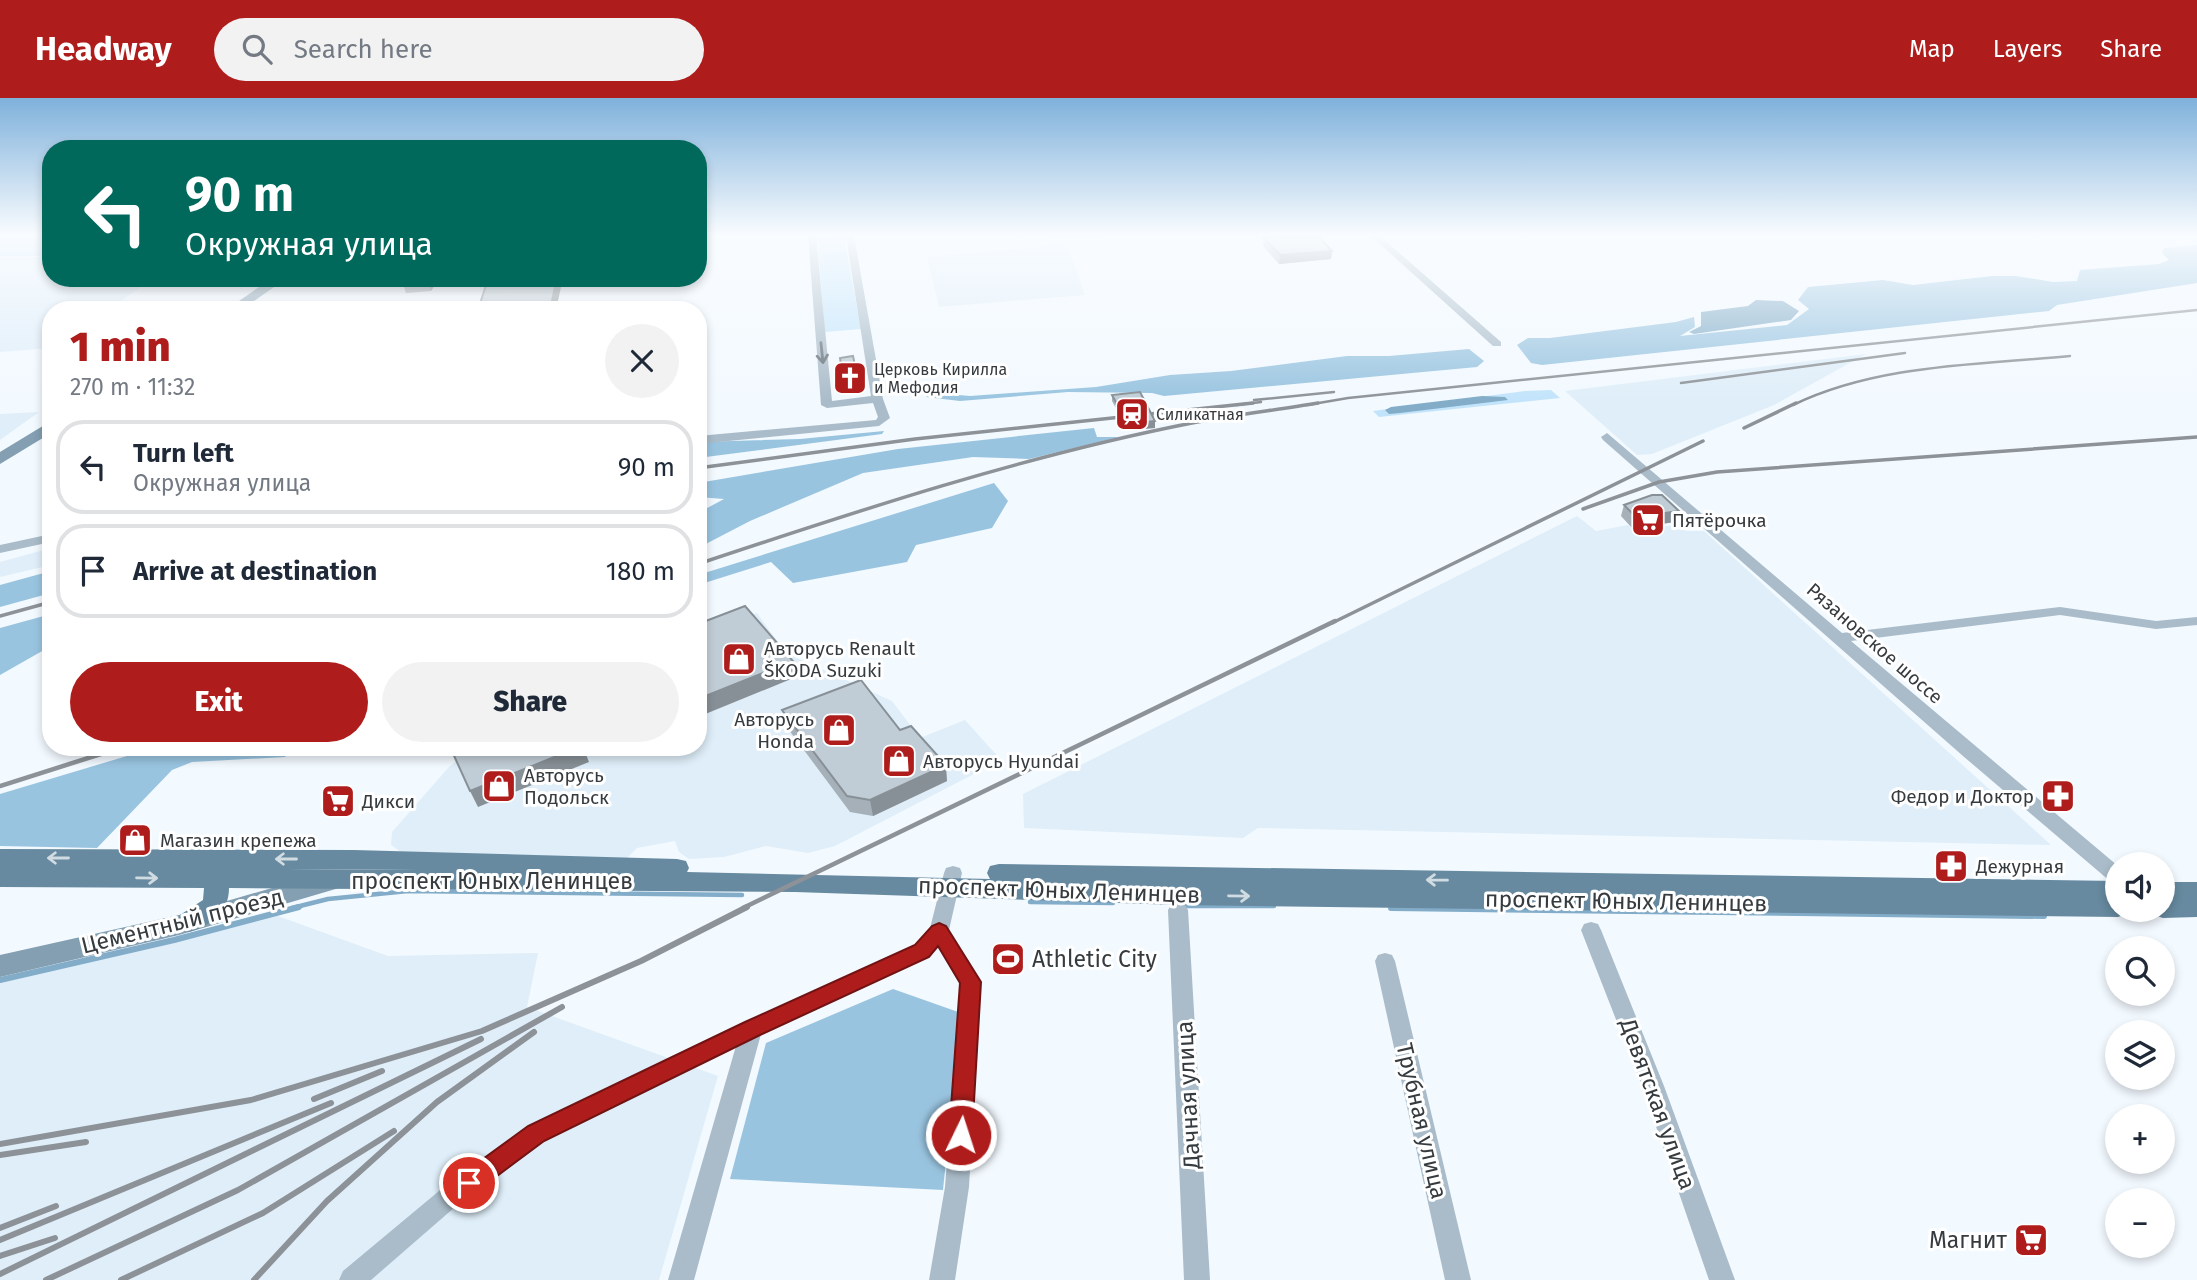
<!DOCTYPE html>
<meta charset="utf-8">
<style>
body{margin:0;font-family:"Fira Sans",sans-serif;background:#f2f2f3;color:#1f2937;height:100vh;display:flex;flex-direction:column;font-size:26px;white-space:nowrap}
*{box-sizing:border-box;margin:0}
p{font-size:23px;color:#747a83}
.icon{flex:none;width:38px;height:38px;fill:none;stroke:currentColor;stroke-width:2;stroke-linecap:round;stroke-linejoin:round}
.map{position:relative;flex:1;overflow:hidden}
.details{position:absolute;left:42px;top:203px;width:665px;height:455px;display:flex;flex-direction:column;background:#fff;border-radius:28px;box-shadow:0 4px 10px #0003}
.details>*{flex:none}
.banner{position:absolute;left:42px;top:42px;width:665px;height:147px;border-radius:28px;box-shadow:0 4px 10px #0003;background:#00695c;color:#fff;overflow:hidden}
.tools{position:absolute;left:2105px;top:754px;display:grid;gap:14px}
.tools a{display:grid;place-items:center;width:70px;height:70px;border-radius:50%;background:#fff;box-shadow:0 4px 10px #0003;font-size:35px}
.pin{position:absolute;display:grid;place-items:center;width:60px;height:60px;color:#fff;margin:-30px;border:4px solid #fff;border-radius:50%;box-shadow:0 2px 7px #0007}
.me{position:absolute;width:77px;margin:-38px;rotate:4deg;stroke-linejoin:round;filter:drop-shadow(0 0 5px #0008)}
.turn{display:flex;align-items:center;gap:24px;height:147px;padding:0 28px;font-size:32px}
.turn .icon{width:91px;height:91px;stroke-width:2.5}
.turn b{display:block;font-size:49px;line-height:60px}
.round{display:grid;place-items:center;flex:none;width:74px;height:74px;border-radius:37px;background:#f2f2f3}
.summary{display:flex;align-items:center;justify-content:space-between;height:119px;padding:0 28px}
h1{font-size:42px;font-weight:800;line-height:52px;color:#ae1d1c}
.primary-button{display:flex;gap:14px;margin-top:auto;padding:14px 28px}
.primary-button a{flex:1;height:80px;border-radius:42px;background:#ae1d1c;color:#fff;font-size:28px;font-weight:800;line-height:80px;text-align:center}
.primary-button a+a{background:#f2f2f3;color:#1f2937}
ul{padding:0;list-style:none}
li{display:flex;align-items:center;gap:21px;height:94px;margin:0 14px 10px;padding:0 14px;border:4px solid #e0e1e3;border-radius:28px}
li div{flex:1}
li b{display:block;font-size:26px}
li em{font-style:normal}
header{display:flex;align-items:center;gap:42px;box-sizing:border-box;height:98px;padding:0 35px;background:#ae1d1c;color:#fff}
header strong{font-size:33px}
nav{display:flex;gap:38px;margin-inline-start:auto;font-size:24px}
.search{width:490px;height:63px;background:#f2f2f3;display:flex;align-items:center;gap:18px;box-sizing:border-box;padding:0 24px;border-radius:38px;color:#747a83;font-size:26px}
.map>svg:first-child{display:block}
</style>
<header>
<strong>Headway</strong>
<div class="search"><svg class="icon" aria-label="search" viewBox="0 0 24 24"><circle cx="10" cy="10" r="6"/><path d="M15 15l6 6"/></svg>Search here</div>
<nav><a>Map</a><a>Layers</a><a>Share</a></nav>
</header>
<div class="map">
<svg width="2197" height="1182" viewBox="0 0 2197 1182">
<rect width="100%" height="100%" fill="#f2f9ff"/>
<path fill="#dfeef9" d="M1046 138H1106L1066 144 1085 197 939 209 927 159 1049 148Z
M0 159H51V180H152L109 212H51V250L0 254Z
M1866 256 1774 307 1652 356 1637 357 1565 293Z
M39 314 0 342V316Z
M1577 418 1596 433 1628 427 1632 431 1679 427 1686 433H1704L2051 747 1258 730 1243 740 1024 730 1023 696Z
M51 450V467L0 479V464Z
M757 515 786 555 892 603 920 640 965 622 1001 662 835 748 808 755 766 748 724 759 689 761 679 754 675 743 637 750 627 760 404 756 391 747 392 734 448 670 471 649H698V534Z
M275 817 388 858 538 855 527 909 718 978 659 1182H0V882Z"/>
<path fill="#c2e4fb" d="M0 138H51V158H0Z
M817 138H844L861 231 825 234Z
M1551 292 1560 300 1379 319 1373 313 1525 293Z"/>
<path fill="#99c4e0" d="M2197 147V185L2057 207 2049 213 1542 267 1531 265 1517 247 1528 240H1550L1676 224 1694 219 1695 229 1680 238 1787 227 1809 211 1798 202 1808 189 1883 182 1913 187 1992 178H2016L2053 184 2077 183 2080 172 2159 166 2169 162 2162 155 2164 150Z
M1469 251 1484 263 1477 269 1164 298 1152 295 1068 294 960 303 926 299 936 295 970 298 1096 289 1170 277 1231 273 1347 258H1389Z
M1094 330 1097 339H1119L1029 361 973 359 863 375 750 423 698 450V415L724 401 698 399V385L898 351Z
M884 333 882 336 698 360V344L800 341Z
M994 385 1008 403 992 430 916 447 907 464 793 485 771 464 698 487V477Z
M51 473V495L0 509V487Z
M51 516V548L0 577V530Z
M157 649H294L285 659 192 664 172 672 97 750 0 748V696Z
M893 891 961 915 943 1092 730 1081 766 945Z"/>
<path fill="#82acc8" d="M1756 202 1783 203 1799 213 1791 222 1694 236 1689 234 1701 228V214L1748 208Z
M1482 298 1505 299 1508 302 1400 315 1389 316 1385 312 1391 309Z"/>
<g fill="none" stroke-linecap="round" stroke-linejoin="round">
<path stroke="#82acc8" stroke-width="4.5" d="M1030 804 1113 805
M1182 808H1274
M292 810 328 801 408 793 742 797
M1391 810H1430"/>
<path stroke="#82acc8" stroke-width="6" d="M1391 810 2044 818
M0 882 174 842 299 809"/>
<path fill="#aabcc9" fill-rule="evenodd" d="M808 138H816L832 303 871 298 846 138H854L883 301 890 320 879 328 698 346V338L876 322 878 319 873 305 827 310 821 307Z
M1371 138H1380L1501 244V248H1493Z
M1607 335 1842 535 2060 509 2156 523 2197 519V527L2156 531 2060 517 1851 543 2118 768V786L2111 784 1963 658 1603 342 1601 339Z
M51 436V444L0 455V447Z
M953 768 960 770 962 775 949 832 981 884 969 1089 955 1182H929L945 1089 961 885 938 848 929 859 761 936 694 1182H668L736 948 544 1042 455 1109 371 1182H339L343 1173 439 1093 528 1028 745 924 915 847 930 830 944 775 946 770Z
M1178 804 1185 807 1188 812 1210 1182H1184L1168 812 1171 807Z
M1591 824 1598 826 1601 832 1664 988 1735 1182H1709L1642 988 1581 832 1584 826Z
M1385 855 1392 857 1395 863 1471 1182H1445L1375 863 1378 857Z"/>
<path fill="#839fb1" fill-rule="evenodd" d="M272 180H287L241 212H226Z
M51 323V335L0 366V354Z
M330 773 339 776 343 783 339 790 179 837 0 879V857L179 817Z"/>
<path fill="#678aa0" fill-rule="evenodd" d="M0 751 354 752 677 761 686 763 689 770 687 774 990 781 987 775 990 768 999 766 2118 783V812H2129L2127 816 2118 819 1177 807 795 794 229 790C229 815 211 827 189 834L180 831 176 824 180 817 203 802 204 790 0 789V769L419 772 0 769Z
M2163 784H2197V819L2163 820 2154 817 2151 812H2163Z"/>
<path stroke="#8c9297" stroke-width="2.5" d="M1681 285 1905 255
M1254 302 1334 294
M1237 307 1261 304
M1307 307 1348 300 2197 212
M1793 307C1878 266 1978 267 2070 258"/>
<path stroke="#8c9297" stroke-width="3.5" d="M1744 330 1796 305
M698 370 915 341 1253 305
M1583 411 1659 384 1717 374 2197 339
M698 466C860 412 1024 358 1192 325 1234 317 1276 312 1318 305
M0 518 51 504
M1332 525 1703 343"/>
<path stroke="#8c9297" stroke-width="4.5" d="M0 688 123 649
M743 810 1335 523"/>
<path stroke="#8c9297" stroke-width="6" d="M314 1001 382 973
M0 1046 251 1002 482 933 641 863 747 809
M0 1057 86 1044
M0 1130 56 1108
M0 1142 331 1005
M0 1158 55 1140
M0 1176 481 941
M46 1182 238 1092 562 909
M121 1182 263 1115 394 1033
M254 1182 327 1103 437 1004 534 934"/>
</g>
<path fill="#a6b0b8" d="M1264 140 1332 153 1331 161 1279 166 1263 148Z
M403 180H439L431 193 406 195 402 183Z
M1112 297 1155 323V330L1128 332 1112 303Z
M1624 407 1679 413 1675 424 1632 430 1621 418Z
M782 612 900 632 947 683 873 718 850 714 786 628Z"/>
<path fill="#879096" d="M1332 153 1331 161 1279 166 1280 157Z
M428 180H439L431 193 427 181Z
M557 180H558L561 189 556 212H548Z
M519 205 521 212H494L496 207Z
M856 272 857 285 844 287 842 273Z
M1155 323V330L1128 332V326Z
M1679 413 1675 424 1632 430 1636 419Z
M793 563 796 579 698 619V601Z
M579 649H583L589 664 478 709 470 693Z
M946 667 947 683 873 718 870 702Z"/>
<path fill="#c1cdd6" stroke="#879096" stroke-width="2" d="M1281 138H1318L1332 153 1280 157 1264 140Z
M403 180H428L427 181 402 183Z
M524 180H557L550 212H517L519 205 496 207 494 212H478L487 184Z
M853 258 856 272 842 273 840 260Z
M1140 294 1155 323 1128 326 1112 297Z
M1652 397H1662L1679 413 1636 419 1624 407Z
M745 508 793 563 698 601V526Z
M861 582 900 632 911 628 946 667 870 702 847 698 782 612Z
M454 649H579L470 693 451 651Z"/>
<defs><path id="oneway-shaft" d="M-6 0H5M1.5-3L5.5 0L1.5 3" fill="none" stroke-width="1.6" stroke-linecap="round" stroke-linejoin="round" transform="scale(1.75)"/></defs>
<use stroke="#646f76" href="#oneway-shaft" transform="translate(822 255) rotate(84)"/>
<g stroke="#d1dce2">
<use href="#oneway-shaft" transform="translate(58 760) rotate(-180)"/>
<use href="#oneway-shaft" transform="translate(286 761) rotate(180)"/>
<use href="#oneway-shaft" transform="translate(147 780) rotate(1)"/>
<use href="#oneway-shaft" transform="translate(1437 782) rotate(-179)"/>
<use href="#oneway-shaft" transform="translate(1239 798) rotate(1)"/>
</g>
<linearGradient id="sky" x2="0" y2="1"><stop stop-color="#7fb1db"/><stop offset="0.45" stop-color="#f9fcff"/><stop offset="1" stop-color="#f9fcff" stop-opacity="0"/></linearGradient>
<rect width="2197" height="304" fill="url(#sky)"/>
<path fill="#ae1d1c" stroke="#711312" stroke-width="2" d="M939 825 946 828 981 884 972 1037 969 1045 961 1048 952 1045 949 1037 960 885 938 848 929 859 760 937 544 1043 477 1093 469 1096 461 1093 457 1085 461 1077 528 1028 745 924 915 847 932 828Z"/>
<defs>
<g id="church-square" transform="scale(1.75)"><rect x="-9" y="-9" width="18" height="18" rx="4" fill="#ae1d1c" stroke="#fff"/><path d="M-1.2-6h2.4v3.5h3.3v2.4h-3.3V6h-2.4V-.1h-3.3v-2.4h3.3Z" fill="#fff"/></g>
<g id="station-square" transform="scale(1.75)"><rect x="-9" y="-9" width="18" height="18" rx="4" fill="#ae1d1c" stroke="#fff"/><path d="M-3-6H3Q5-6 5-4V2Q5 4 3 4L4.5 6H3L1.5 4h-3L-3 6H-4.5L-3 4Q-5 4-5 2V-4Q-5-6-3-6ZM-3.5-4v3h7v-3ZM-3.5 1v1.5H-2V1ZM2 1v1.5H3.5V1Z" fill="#fff"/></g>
<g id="supermarket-square" transform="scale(1.75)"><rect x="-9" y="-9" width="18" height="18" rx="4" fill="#ae1d1c" stroke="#fff"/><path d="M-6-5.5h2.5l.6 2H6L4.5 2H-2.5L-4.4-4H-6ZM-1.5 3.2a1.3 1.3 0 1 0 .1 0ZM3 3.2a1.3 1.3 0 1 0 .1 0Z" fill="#fff"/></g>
<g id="shop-square" transform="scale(1.75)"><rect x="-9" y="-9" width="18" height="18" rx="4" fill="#ae1d1c" stroke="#fff"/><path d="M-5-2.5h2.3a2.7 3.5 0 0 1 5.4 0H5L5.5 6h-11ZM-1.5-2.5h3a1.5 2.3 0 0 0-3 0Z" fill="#fff"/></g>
<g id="pharmacy-square" transform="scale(1.75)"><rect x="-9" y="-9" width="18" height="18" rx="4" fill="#ae1d1c" stroke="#fff"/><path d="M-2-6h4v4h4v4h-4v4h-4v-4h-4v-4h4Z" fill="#fff"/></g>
<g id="stadium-square" transform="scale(1.75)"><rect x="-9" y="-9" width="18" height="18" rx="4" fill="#ae1d1c" stroke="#fff"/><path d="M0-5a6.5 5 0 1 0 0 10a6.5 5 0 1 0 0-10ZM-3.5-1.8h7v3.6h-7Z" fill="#fff"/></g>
</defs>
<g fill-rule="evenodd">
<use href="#church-square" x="850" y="280"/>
<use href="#station-square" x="1132" y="316"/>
<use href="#supermarket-square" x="1648" y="422"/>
<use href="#shop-square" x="739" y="561"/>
<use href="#shop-square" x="839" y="632"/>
<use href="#shop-square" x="899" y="663"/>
<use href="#shop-square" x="499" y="688"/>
<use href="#pharmacy-square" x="2058" y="698"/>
<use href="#supermarket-square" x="338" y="703"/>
<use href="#shop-square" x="135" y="742"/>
<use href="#pharmacy-square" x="1951" y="768"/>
<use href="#stadium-square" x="1008" y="861"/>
<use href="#supermarket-square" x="2031" y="1142"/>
</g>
<g text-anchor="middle" stroke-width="6" stroke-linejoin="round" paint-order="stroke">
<g font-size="16" fill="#363b3f" stroke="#fff" text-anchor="start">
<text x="874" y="277">Церковь Кирилла<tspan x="874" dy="18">и Мефодия</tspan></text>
<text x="1156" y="322">Силикатная</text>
</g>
<g font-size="19" fill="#363b3f" stroke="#fff" text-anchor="start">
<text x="1672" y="429">Пятёрочка</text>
<text x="764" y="557">Авторусь Renault<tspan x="764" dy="22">ŠKODA Suzuki</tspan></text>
<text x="814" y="628" text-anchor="end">Авторусь<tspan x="814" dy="22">Honda</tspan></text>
<text x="923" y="670">Авторусь Hyundai</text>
<text x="524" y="684">Авторусь<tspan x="524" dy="22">Подольск</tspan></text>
<text x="2034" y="705" text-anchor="end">Федор и Доктор</text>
<text x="362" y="710">Дикси</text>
<text x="160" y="749">Магазин крепежа</text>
<text x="1976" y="775">Дежурная</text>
</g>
<g font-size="19" fill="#363b3f" stroke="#fff">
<text transform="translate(1875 545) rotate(41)" y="7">Рязановское шоссе</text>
</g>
<g font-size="23" fill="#363b3f" stroke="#fff">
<text x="492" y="791">проспект Юных Ленинцев</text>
<text transform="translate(1059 792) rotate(2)" y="8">проспект Юных Ленинцев</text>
<text transform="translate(1626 803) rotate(1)" y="8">проспект Юных Ленинцев</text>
<text transform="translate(182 823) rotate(-14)" y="8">Цементный проезд</text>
<text transform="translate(1188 997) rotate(-93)" y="8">Дачная улица</text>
<text transform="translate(1658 1006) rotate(70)" y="8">Девятская улица</text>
<text transform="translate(1422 1023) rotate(77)" y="8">Трубная улица</text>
</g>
<g font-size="23" fill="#363b3f" stroke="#fff" text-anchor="start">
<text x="1032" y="869">Athletic City</text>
<text x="2007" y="1150" text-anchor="end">Магнит</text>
</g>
</g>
</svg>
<div class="tools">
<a><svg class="icon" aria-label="sound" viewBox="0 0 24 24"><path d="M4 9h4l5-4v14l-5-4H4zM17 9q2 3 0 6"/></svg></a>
<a><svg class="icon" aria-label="search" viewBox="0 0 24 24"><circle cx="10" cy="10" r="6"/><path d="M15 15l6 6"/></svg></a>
<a><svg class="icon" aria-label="layers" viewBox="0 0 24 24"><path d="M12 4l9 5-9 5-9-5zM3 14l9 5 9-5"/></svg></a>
<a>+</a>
<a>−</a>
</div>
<div class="pin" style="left:469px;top:1085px;background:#d93025"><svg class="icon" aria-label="arrive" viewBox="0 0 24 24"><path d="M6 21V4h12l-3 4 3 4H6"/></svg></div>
<svg class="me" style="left:961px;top:1037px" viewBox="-20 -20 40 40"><circle r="17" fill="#ae1d1c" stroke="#fff" stroke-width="3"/><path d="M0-11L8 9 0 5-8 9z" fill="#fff"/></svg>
<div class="banner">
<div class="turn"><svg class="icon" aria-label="left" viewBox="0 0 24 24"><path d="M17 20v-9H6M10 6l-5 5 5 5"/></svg><div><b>90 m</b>Окружная улица</div></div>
</div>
<section class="details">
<div class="summary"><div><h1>1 min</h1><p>270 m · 11:32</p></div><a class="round"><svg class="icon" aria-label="close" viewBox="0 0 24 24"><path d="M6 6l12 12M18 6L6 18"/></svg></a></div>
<ul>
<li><svg class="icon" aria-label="left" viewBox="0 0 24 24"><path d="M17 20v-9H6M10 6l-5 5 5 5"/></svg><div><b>Turn left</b><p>Окружная улица</p></div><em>90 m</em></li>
<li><svg class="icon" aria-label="arrive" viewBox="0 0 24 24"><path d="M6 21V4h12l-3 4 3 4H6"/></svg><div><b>Arrive at destination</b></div><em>180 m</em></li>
</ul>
<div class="primary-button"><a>Exit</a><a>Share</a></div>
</section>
</div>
